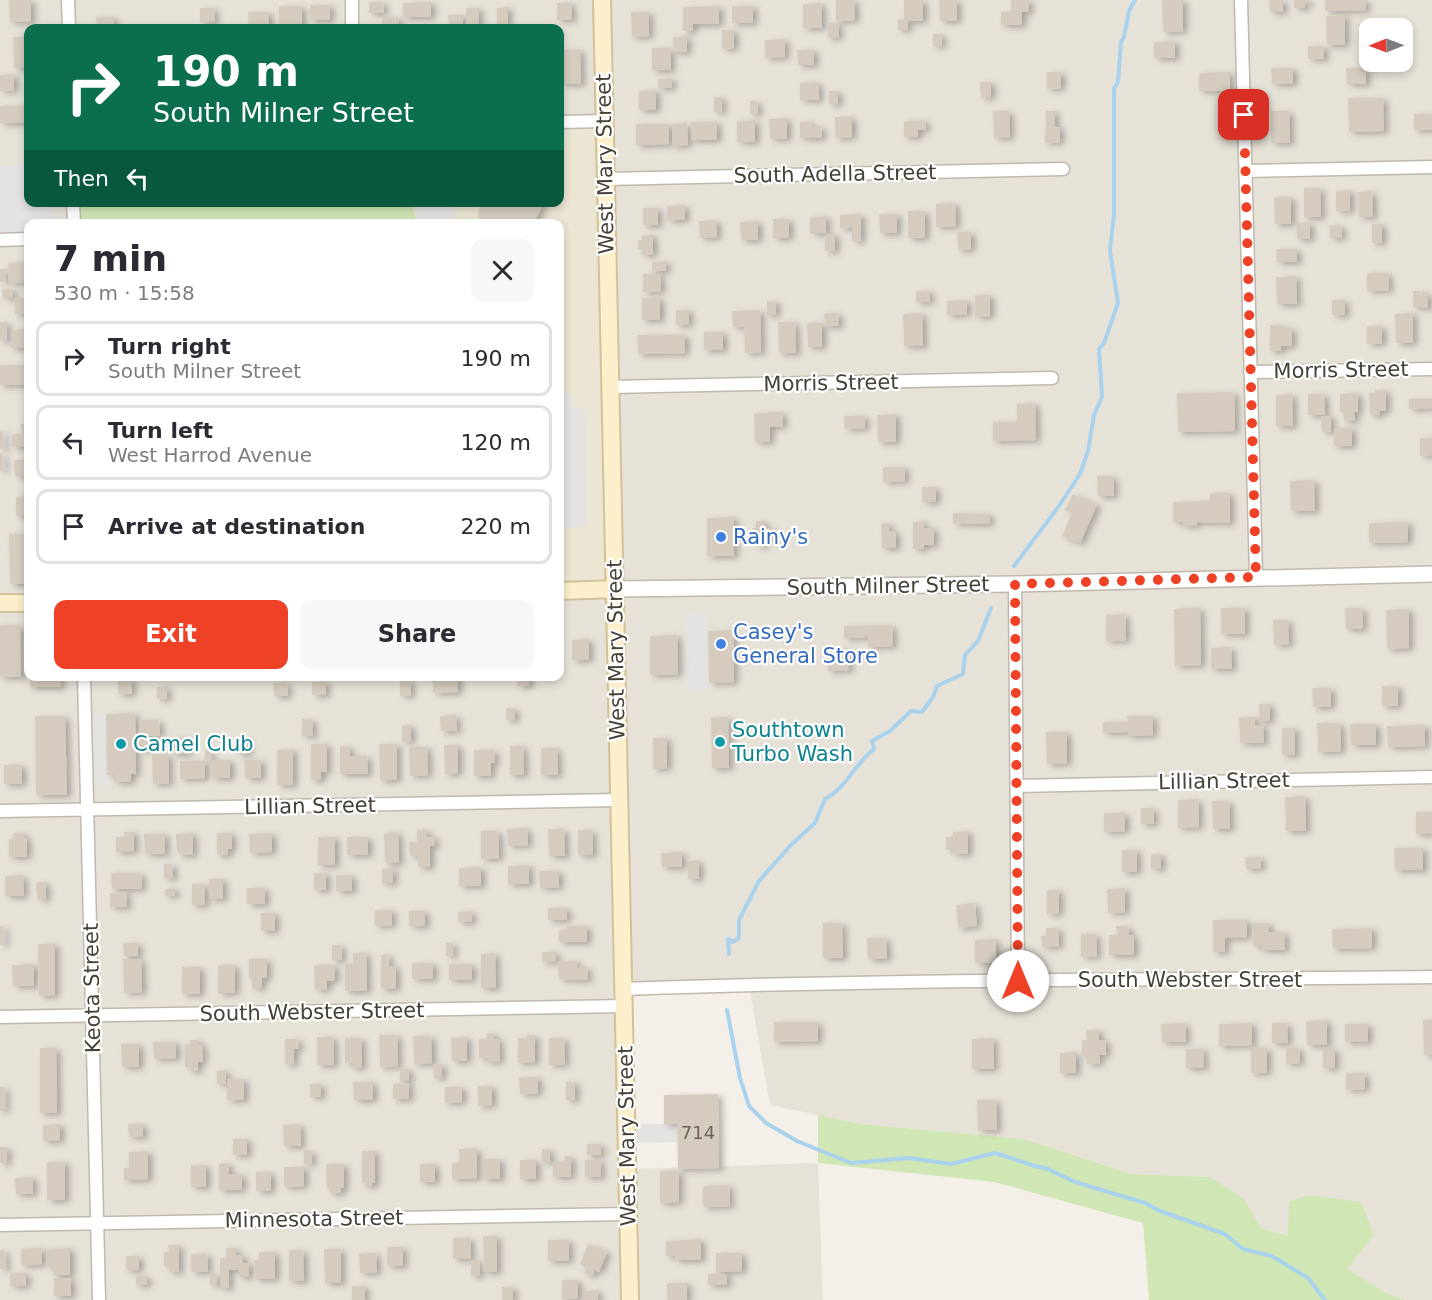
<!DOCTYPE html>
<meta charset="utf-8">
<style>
body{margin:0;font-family:"DejaVu Sans",sans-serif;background:#f7f7f7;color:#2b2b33;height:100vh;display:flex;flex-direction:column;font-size:22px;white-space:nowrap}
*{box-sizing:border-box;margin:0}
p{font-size:20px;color:#7c7c81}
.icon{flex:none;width:33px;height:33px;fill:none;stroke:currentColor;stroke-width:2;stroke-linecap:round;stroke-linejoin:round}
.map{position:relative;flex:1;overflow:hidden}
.details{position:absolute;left:24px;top:219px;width:540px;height:462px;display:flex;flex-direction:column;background:#fff;border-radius:12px;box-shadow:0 3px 9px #0003}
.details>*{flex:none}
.hud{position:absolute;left:24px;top:24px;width:540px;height:183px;border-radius:12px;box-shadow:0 3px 9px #0003;background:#0b6e4f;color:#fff;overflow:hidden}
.needle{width:39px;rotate:269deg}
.fabs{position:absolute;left:1359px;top:18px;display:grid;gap:12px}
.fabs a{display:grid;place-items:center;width:54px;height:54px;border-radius:12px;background:#fff;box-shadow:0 3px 9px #0003;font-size:30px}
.pin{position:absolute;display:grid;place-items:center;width:51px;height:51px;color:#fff;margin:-26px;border-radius:12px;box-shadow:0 3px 9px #0006}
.me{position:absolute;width:66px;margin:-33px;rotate:0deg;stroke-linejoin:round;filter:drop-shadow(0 0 4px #0008)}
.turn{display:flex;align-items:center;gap:21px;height:126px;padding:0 30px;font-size:27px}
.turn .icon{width:78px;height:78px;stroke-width:2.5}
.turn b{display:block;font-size:42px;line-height:51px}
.then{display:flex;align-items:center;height:57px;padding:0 30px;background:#0003;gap:12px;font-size:22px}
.round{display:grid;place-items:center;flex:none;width:63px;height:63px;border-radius:12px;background:#f7f7f7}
.overview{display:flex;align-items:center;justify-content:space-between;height:102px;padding:0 30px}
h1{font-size:36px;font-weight:700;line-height:45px}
.button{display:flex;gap:12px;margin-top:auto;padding:12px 30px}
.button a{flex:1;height:69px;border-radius:12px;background:#ee4125;color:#fff;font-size:24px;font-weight:700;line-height:69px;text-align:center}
.button a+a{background:#f7f7f7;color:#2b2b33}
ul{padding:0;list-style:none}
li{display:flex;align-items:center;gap:18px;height:75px;margin:0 12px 9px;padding:0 18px;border:3px solid #e1e1e2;border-radius:12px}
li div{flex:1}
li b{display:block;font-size:22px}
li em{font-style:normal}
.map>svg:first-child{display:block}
</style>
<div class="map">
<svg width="1432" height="1300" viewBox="0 0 1432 1300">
<defs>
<filter id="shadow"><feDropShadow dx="4.5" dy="2.5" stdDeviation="3" flood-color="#0004"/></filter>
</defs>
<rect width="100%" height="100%" fill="#f4f0e9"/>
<path fill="#e7e2d8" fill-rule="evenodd" d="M0 0H1432V1300H1406L1386 1293 1289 1236 1261 1228 1243 1199 1210 1177 1132 1174 1024 1139 861 1124 770 1105 749 986 624 989 627 1169 818 1163 823 1300H0ZM28 28H560V202H28ZM1370 28H1402V62H1370ZM28 224H560V676H28Z"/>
<path fill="#ece5d4" d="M604 121 615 589 560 591V224L267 223V203L560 202V122Z"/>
<path fill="#d0e6b4" d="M73 203H412L416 223H74Z
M818 1115 861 1124 1024 1139 1132 1174 1210 1177 1244 1199 1261 1228 1288 1236 1289 1202 1308 1195 1361 1202 1374 1235 1347 1269 1386 1293 1406 1300H1149L1143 1223 994 1182 818 1163Z"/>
<path fill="#e5e3e1" d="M0 165H28V202L53 203V223L28 224V232L0 233Z
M412 203H453L457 222 451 224 419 223Z
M560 393H572L573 408H585L587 527 560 528Z
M708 611 709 689H686V612Z
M106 714 107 785 93 786 92 715Z
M637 1124H677V1142L637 1143Z"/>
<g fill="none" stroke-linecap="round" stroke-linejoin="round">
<path stroke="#a9d2ed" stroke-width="4" d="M1014 566 1059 506 1080 474 1088 451 1094 415 1102 397 1099 349 1104 343 1118 303 1110 251 1114 214V89L1118 82 1121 42 1124 37 1129 11 1135 0
M729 954 728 939 733 942 739 938V920L759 881 791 845 815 823 825 799C846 788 855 764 874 749L872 741 890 731 911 711 922 712 933 697 937 686 963 674 965 655 978 641 991 608
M727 1010 740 1078 749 1106 766 1123 797 1141 851 1163 909 1158 951 1164 995 1153 1035 1166 1048 1169 1075 1182 1145 1203 1160 1211 1225 1234 1243 1249 1272 1256 1308 1278 1325 1300"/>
</g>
<path fill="#d5ccbf" filter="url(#shadow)" d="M9 0H31V22H10Z
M836 0H854L855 20 836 21Z
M904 0H923V21H907L908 30H898V19H904Z
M939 0H957V21H940Z
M1011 0H1029V12H1022V25H1001V12H1011Z
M1162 0H1183V31L1163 32Z
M1269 0H1283V12H1270Z
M1294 0H1310V3H1305V8H1294Z
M1325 0H1366V10L1325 11Z
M369 2H383L384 13H369Z
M431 2V17H403V3Z
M557 3H571L572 20H557Z
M821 3 822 28H803V4Z
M310 5H330V20H310Z
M279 6H302V26L279 27Z
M719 6V24H693V31H683V7Z
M732 6H753V23H732Z
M508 7V24H497V8Z
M200 8H214L215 22H200Z
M466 8H479V28H466Z
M248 12H269V28H249Z
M631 12H649V36L632 37Z
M448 15H463V28H449Z
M1345 15V45H1327L1326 16Z
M96 17H114V28H97Z
M382 17H398L399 28H382Z
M827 23H838L839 37 828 38Z
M722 30H734V48L722 49Z
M933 34H942V46H933Z
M687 36V52H674L673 37Z
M13 37H28V68H14Z
M785 39V57L765 58V40Z
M1175 41V58H1154V42Z
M1308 46H1324V59H1308Z
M652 48H670L671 70H652Z
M580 49 581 84H561L560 50Z
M797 50H814V65H798Z
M1271 68H1293V84H1272Z
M1346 68H1366V84H1347Z
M1047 72H1061V88L1047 89Z
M1230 72V91H1199V73Z
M14 74V91H0V75Z
M672 78V88H658V79Z
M818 82 819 100H800V83Z
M980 82H991V97L981 98Z
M656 90V110H639V91Z
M829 91H838V104H829Z
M714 97H722V112H714Z
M1348 98H1383L1384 131 1349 132Z
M750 101H757L758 114H750Z
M28 105V123H0V106Z
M993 111H1009L1010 137 994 138Z
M1046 111H1055V127H1060V142L1045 143Z
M1271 111H1289L1290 143H1271Z
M1414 114H1432V130H1414Z
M835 117H852V137L835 138Z
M787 118V139H770L769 119Z
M755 120V142H737V121Z
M925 120 926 130H918V137H904V121Z
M691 122H717V140H691Z
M800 122H811L812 127 821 126 822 138H800Z
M687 123 688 145 672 146V124Z
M636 124H669V144L636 145Z
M1304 188H1320L1321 217H1304Z
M1350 190V211H1336V191Z
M1372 191 1373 217H1359L1358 192Z
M1274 197H1291V224H1275Z
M483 202H542V207L533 224H475L480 221 478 211Z
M955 203 956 226 936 227V204Z
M685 205V220H667V206Z
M643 208H658V225H643Z
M908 211H925V238H908Z
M861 214V241H852V227L840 228V215Z
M879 214H897V233H880Z
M826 216V233H810V217Z
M773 219H789V238H773Z
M716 220 717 237 700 238 699 221Z
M758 221V240H741L740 222Z
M1296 223H1310V239H1297Z
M1372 224H1382V243H1372Z
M1329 225H1341L1342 238H1330Z
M957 232H971V249L958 250Z
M825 234H835V251H825Z
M642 235H653V254L642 255V249H638V240H642Z
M1276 249H1297V262H1277Z
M666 261V271H652V262Z
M28 262V282L9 283 8 263Z
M0 269H6V281L0 282Z
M1367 273H1388L1389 290 1367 291Z
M643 274H660L661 291 643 292Z
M1296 276 1297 304H1277L1276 277Z
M2 289H13V298H3Z
M929 290 930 302H916V291Z
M1413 291H1420L1421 307H1413Z
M1421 293H1428V308H1421Z
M975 295H990V316L975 317Z
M14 298H28V313L15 314Z
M642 298H660V320H642Z
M967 300V314L947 315V301Z
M1332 300H1345V315H1332Z
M767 301H776V315H767Z
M676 310H689V324L676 325Z
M760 310 761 352 745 353 744 327H733L732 311Z
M824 313H838L839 326H825Z
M922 313 923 346H904L903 314Z
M1413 313V343H1396L1395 314Z
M0 322H7V341H0Z
M778 322H795L796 353H779Z
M807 323H822V347H808Z
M1270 325H1281V328H1292V346H1281V351H1270Z
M1367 326H1382V343L1367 344Z
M28 329V348H11V330Z
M704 332H723V350H704Z
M637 335H685V353L638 354Z
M0 365H28V385H0Z
M1375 390H1386V411H1380V415H1370L1369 393H1375Z
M1234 392 1235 431 1178 432 1177 393Z
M1358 393V412H1354L1355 421H1344V412H1340V394Z
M1292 394 1293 426H1276V395Z
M1308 394H1324L1325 415H1308Z
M1409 399H1432V408L1409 409Z
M1035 403 1036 440 993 441V422H1017V404Z
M782 412 783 426 770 427V442H755L754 413Z
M896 414V442H878L877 415Z
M844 416H865V428L845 429Z
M1321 416H1331V432H1322Z
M21 424H28V447H12V434H22Z
M1334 428H1352V446H1334Z
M0 431H3L4 449H0Z
M1420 438H1432V455L1420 456Z
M0 453H3L4 471H0Z
M14 460H28V475L15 476Z
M883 467H905V481L883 482Z
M1097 476H1113L1114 496H1098Z
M1314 480 1315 511H1291L1290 481Z
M922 487H936V502H922Z
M1210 493H1230V523L1196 522 1197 525 1183 526V522H1173V502L1210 501Z
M1073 494 1097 505 1080 543 1062 536 1072 513 1065 510Z
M28 496V516H16V497Z
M953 513 990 514 989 524 953 523Z
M734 517V556H707V518Z
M756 521H764V528H772V537L764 538V546L757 547V538H752V528H756Z
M924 521V528H934V545H924V549H913V522Z
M1408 522V542L1369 543V523Z
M881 523H889V531H896V548H882Z
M9 534H28V584H10Z
M1188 608H1200L1201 665 1175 666 1174 609Z
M1221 608H1245V634H1221Z
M1345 608H1362L1363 629H1346Z
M1409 609V648L1387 649 1386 610Z
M1125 614 1126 640 1106 641V615Z
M1273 620H1288L1289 644 1274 645Z
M0 625H20L21 677H0Z
M892 625 893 646 868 647V637L844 638V626Z
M733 630 734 682 709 683 708 631Z
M677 635 678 674 650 675V636Z
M589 639V660H572V640Z
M1231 647 1232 669H1211V648Z
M848 648 849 670 828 671V649Z
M30 676H60L61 687H30Z
M433 676H458V692L433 693Z
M517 676H529V686H517Z
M118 679H132V694H118Z
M400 681H411V695L400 696Z
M312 682H326V695H312Z
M273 683H287L288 696H274Z
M167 686V699H157V687Z
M1382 686H1398V706H1382Z
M1312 688H1331V707H1313Z
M1259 704H1270V721H1259Z
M506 708H515V720H506Z
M135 713 136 774H131V782H114V775H107L106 714Z
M456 715 457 731H441L440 716Z
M35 716H65L67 795H36Z
M1127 716H1153V735L1128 736V732L1103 733V722H1128Z
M711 717H728L729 768H712Z
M1239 717H1255V725H1263L1264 743H1240Z
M302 719H312L313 736H302Z
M139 720H159L160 736H148V751H140Z
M1317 723H1340L1341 751 1318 752Z
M1350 724H1376V745H1351Z
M402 725H411V741L402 742Z
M1425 725V746L1388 747 1387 726Z
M1282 728H1295V755H1282Z
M1046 732H1067V763L1047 764Z
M172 738H187L188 754H173Z
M653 738H667V768L653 769Z
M238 739H248V754H238Z
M311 744H327V772H321V780H311Z
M379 744H397V780H380Z
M444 745H458V773L445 774Z
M340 746H349L350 756H367L368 774H340Z
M510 746H523L524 775H510Z
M409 747H427L428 775 410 776Z
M541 748H557L558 775H541Z
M293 749V785H277V750Z
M205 750H211V759L205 760Z
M474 750H494L495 763H491V776H474Z
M152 754H168L169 783 153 784Z
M211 760H230V778H212Z
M244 760H261V778H245Z
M180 761H205V778L180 779Z
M4 765H22V784H4Z
M1305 796 1306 831H1286L1285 797Z
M1198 799 1199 827 1178 828V800Z
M1212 801H1229L1230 829H1213Z
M1141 808H1153L1154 824H1141Z
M1416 812H1432V834H1416Z
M1104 813H1125V831L1104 832Z
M527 828 528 845 508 846 507 829Z
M548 829H564L565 856H549Z
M417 830H427V837H435V846H430V867H418V856H410L409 842H417Z
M578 830H592L593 855H578Z
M481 831H498L499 858 481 859Z
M968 831V854H953V849H946V837H953V832Z
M124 832H134V851L116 852V837H124Z
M398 832 399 863H385L384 833Z
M13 833H24V838H27V857H9V839H13Z
M193 833V855H180V852H177L176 834Z
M217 833H232V849H228V855H217Z
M272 833V852L250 853 249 834Z
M144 834H165V854H145Z
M318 837H335V865H318Z
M347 837H368V855H347Z
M1394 848H1423V870H1395Z
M1122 850H1137V872H1122Z
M682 852V867H662L661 853Z
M1151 854H1161V869H1151Z
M1245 857H1261V868L1246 869Z
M699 860V879H688V861Z
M164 864H172L173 878H164Z
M529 865V884H508V866Z
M481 867V886H459V868Z
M393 868V883H382V869Z
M539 871H559V887L540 888Z
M111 873H141L142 889H112Z
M314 873H326V890H314Z
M23 875 24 896H5V876Z
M336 875H352V891H336Z
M209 879H223V899H209Z
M36 882H46V899H37Z
M192 884H204L205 905H192Z
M175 888V896H165V889Z
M247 888H265V904H247Z
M1125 888V912L1108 913 1107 889Z
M1047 890H1059V913L1047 914Z
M126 892 127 907H110V893Z
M975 903 977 926 958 928 956 905Z
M548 908H567V920H548Z
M375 910H392V925L375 926Z
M409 911H425V926H409Z
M472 911V922H458V912Z
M261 913H275V931H261Z
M1213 920H1247V937L1225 938V952H1213Z
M823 923H842L843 958H823Z
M1252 923H1269V932H1284L1285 950H1262V946H1253Z
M0 926H4V945H0Z
M567 926H587V942H559V930L567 929Z
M1116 926H1128L1129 935H1134V955H1109V935H1117Z
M1046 928H1058L1059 946 1042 947 1041 936H1046Z
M1372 928V948L1333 949 1332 929Z
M1081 934H1096L1097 956 1081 957Z
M867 938H886L887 959H868Z
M996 939V963H975V940Z
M123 943H138V956H124Z
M446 943H453V956H446Z
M38 944H55V995L39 996Z
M332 945H341L342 960H332Z
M542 952H556V961L542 962Z
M353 953H366L367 991H345V964H353Z
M495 953 496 988H481V954Z
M388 954 389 966H396V989H381V955Z
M123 959H141L142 992 124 993Z
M249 959H267V978H262V988H252V978H249Z
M558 961H577V968L587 967 588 980 559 979Z
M412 963H433V979H412Z
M34 964V986H13L12 965Z
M449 964H472V980H449Z
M218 965H235V993H218Z
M314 965H335V981H327V989L315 990Z
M182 967H200V994H182Z
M1327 1020V1045H1307L1306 1021Z
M1423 1020H1432V1055H1424Z
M774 1022H818V1041L774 1042Z
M1185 1023 1186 1042H1162L1161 1024Z
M1252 1023V1045L1219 1046V1024Z
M1272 1023H1287L1288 1043H1272Z
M1345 1024H1368V1042H1345Z
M1086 1030H1099V1040H1106V1055H1099L1100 1063 1087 1064V1055H1082V1040H1087Z
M487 1033H494V1039H499L500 1061 487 1062V1058H479V1039H487Z
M379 1035H397L398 1066 380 1067Z
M526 1035H535V1062L518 1063V1038H526Z
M413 1036H431L432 1063 414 1064Z
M317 1037H333L334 1065H317Z
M467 1037V1061H452L451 1038Z
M345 1038H361L362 1067 352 1068V1063H345Z
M549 1038H564L565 1064 549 1065Z
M993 1038 994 1069H972V1039Z
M285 1039H298L299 1049H294V1064H285Z
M190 1040H198V1044H202L203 1062H198V1071H191L190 1067H185V1044H190Z
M153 1042H176V1058L154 1059Z
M121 1044H139V1067H122Z
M40 1048H56L57 1113H40Z
M1203 1048 1204 1068H1186V1049Z
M1251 1048H1267V1073H1251Z
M1286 1048H1299L1300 1063 1286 1064Z
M1323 1049H1335V1068H1323Z
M1076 1052V1073H1060V1053Z
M433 1064H442V1078H434Z
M400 1069H409V1081H400Z
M222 1070H226V1084H217V1071Z
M1346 1073H1365V1089L1346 1090Z
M519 1077H538V1093L520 1094Z
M227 1079H244V1100H227Z
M353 1082H373V1100H354Z
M566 1082H575V1100H566Z
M409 1083V1099H393V1084Z
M310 1084H321V1097H310Z
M478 1086H492V1105L478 1106Z
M0 1087H5V1111H0Z
M445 1087H462V1102L445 1103Z
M718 1094 719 1168 678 1169 677 1124H664V1095Z
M977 1100H996L997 1130H978Z
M60 1124V1141H43V1125Z
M128 1124H143V1137H129Z
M300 1124 301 1146H284L283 1125Z
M233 1139H247V1155H233Z
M587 1144H601V1155H587Z
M0 1147H7V1163H0Z
M459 1149H477V1178L452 1179V1163H459Z
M542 1149H550V1162H542Z
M148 1151V1179L124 1180V1168H129V1152Z
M304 1151H312V1164H304Z
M362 1151H375V1183H372V1186H365V1183H362Z
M565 1156H571V1177H553V1162H564Z
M483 1159H500V1179H483Z
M520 1160H536V1179H520Z
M585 1160H600L601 1177H585Z
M47 1162H65V1200H47Z
M229 1163V1174H242V1190H219V1164Z
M326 1164H344V1188H341V1193H330L329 1188H327Z
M420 1164H435V1182H420Z
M191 1165H206V1187H191Z
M284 1167H304V1186L284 1187Z
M660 1171H679V1202L660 1203Z
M256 1172H271V1191H256Z
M33 1177V1194H16L15 1178Z
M729 1185 730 1206 703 1207V1186Z
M483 1236H497V1272H484Z
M453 1238H470L471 1259H453Z
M701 1239V1260H675V1256H666V1241Z
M548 1240H569V1261H548Z
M588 1244 607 1252 599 1272 594 1270 592 1276 584 1273 587 1267 580 1264Z
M168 1245H179V1272H169V1266H164V1252H169Z
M387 1247H403V1266H387Z
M42 1248V1264L21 1265V1249Z
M70 1248V1275H53V1266H47L46 1249Z
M226 1248H236V1255H243V1263H249V1277H239V1270H229V1288H220V1258H226Z
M324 1249H341V1283H325Z
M0 1250H5L6 1269H0Z
M289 1250H303L304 1281H289Z
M259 1252H275V1279H255L254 1260H259Z
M359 1253H376L377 1272 360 1273Z
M716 1253H742V1271L716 1272Z
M191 1254H207L208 1272H191Z
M126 1256H139V1270H126Z
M471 1260H479L480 1276H471Z
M10 1273H26V1286H10Z
M210 1274H217V1285H210Z
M708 1274H727V1285H708Z
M136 1276H147V1285H136Z
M54 1278H71V1296H54Z
M562 1280H578V1299H562Z
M667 1283H687V1300H667Z
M352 1286H365V1300H352Z
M502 1287H513V1300H502Z
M598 1290V1300H583V1291Z"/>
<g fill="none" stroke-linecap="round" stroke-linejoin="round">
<g stroke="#bfb8ac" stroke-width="15">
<path id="minor" d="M68 0 69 28
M352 0V28
M1241 0 1256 577
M560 122 604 121
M1245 171 1432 167
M606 179 1063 169
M73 202 74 224
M0 240 28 239
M1250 372 1432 369
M610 387 1052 378
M1015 584 1018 981
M84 676 99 1300
M1017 786 1432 777
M0 811 619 800
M624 989C893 979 1163 980 1432 977
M0 1017 624 1006
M0 1225 628 1214"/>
</g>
<g stroke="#bfb8ac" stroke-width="18">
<path id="tertiary" d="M615 589 1015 584 1432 574"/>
</g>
<g stroke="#d1c29b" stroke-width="20">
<path id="secondary" d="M602 0 630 1300
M560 591 615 589
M0 603H28"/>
</g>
<use href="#minor" stroke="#fff" stroke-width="12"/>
<use href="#tertiary" stroke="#fff" stroke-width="15"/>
<use href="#secondary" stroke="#fcefcb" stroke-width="16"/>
</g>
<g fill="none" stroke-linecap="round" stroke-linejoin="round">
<path stroke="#ee4125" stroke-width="10" stroke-dasharray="0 18" d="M1018 981 1015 584 1256 577 1244 115"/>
</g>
<g fill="#3f7fe0" stroke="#fff" stroke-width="2">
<circle cx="721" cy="537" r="6"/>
<circle cx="721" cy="644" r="6"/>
</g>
<g fill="#0f9aa8" stroke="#fff" stroke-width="2">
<circle cx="720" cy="742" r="6"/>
<circle cx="121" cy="744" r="6"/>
</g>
<g text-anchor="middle" stroke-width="4.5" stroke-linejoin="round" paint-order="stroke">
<g font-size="18" fill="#6a645a">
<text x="698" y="1139">714</text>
</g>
<g font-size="21" fill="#474138" stroke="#fff">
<text transform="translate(605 164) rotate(-91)" y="7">West Mary Street</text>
<text transform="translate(835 174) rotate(-1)" y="7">South Adella Street</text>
<text transform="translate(1341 370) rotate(-1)" y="7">Morris Street</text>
<text transform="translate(831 383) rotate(-1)" y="7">Morris Street</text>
<text transform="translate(888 586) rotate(-1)" y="7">South Milner Street</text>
<text transform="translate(616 650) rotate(-91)" y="7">West Mary Street</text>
<text transform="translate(1224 781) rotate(-1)" y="7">Lillian Street</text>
<text transform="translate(310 806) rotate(-1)" y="7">Lillian Street</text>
<text x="1190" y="987">South Webster Street</text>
<text transform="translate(92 988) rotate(-91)" y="7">Keota Street</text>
<text transform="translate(312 1012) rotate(-1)" y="7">South Webster Street</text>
<text transform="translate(627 1136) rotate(-91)" y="7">West Mary Street</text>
<text transform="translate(314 1219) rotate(-1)" y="7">Minnesota Street</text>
</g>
<g font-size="21" fill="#366cbe" stroke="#fff" text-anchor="start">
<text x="733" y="544">Rainy's</text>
<text x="733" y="639">Casey's<tspan x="733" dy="24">General Store</tspan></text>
</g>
<g font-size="21" fill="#0d838f" stroke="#fff" text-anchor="start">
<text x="732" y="737">Southtown<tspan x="732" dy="24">Turbo Wash</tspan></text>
<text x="133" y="751">Camel Club</text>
</g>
</g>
</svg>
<div class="fabs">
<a><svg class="needle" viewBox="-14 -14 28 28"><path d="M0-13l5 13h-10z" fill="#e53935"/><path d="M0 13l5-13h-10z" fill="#7c7c81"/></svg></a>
</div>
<div class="pin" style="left:1244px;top:115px;background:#d93025"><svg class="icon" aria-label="arrive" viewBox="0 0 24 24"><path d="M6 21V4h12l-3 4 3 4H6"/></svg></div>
<svg class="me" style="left:1018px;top:981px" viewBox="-20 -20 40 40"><circle r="19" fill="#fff"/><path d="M0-13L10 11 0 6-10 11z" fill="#ee4125"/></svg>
<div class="hud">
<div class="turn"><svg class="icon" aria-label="right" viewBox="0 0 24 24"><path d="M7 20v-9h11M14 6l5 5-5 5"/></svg><div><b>190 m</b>South Milner Street</div></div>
<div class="then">Then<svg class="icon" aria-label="left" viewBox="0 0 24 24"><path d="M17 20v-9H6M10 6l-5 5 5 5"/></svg></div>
</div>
<section class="details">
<div class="overview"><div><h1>7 min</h1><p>530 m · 15:58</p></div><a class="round"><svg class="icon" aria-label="close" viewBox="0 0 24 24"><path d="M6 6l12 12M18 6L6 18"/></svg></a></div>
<ul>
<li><svg class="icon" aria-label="right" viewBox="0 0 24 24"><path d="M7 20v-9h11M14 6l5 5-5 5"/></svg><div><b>Turn right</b><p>South Milner Street</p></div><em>190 m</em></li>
<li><svg class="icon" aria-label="left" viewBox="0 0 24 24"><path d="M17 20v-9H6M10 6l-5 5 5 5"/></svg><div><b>Turn left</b><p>West Harrod Avenue</p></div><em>120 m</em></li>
<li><svg class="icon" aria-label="arrive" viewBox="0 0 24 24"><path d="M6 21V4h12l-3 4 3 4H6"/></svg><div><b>Arrive at destination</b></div><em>220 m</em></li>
</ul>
<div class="button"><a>Exit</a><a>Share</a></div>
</section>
</div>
